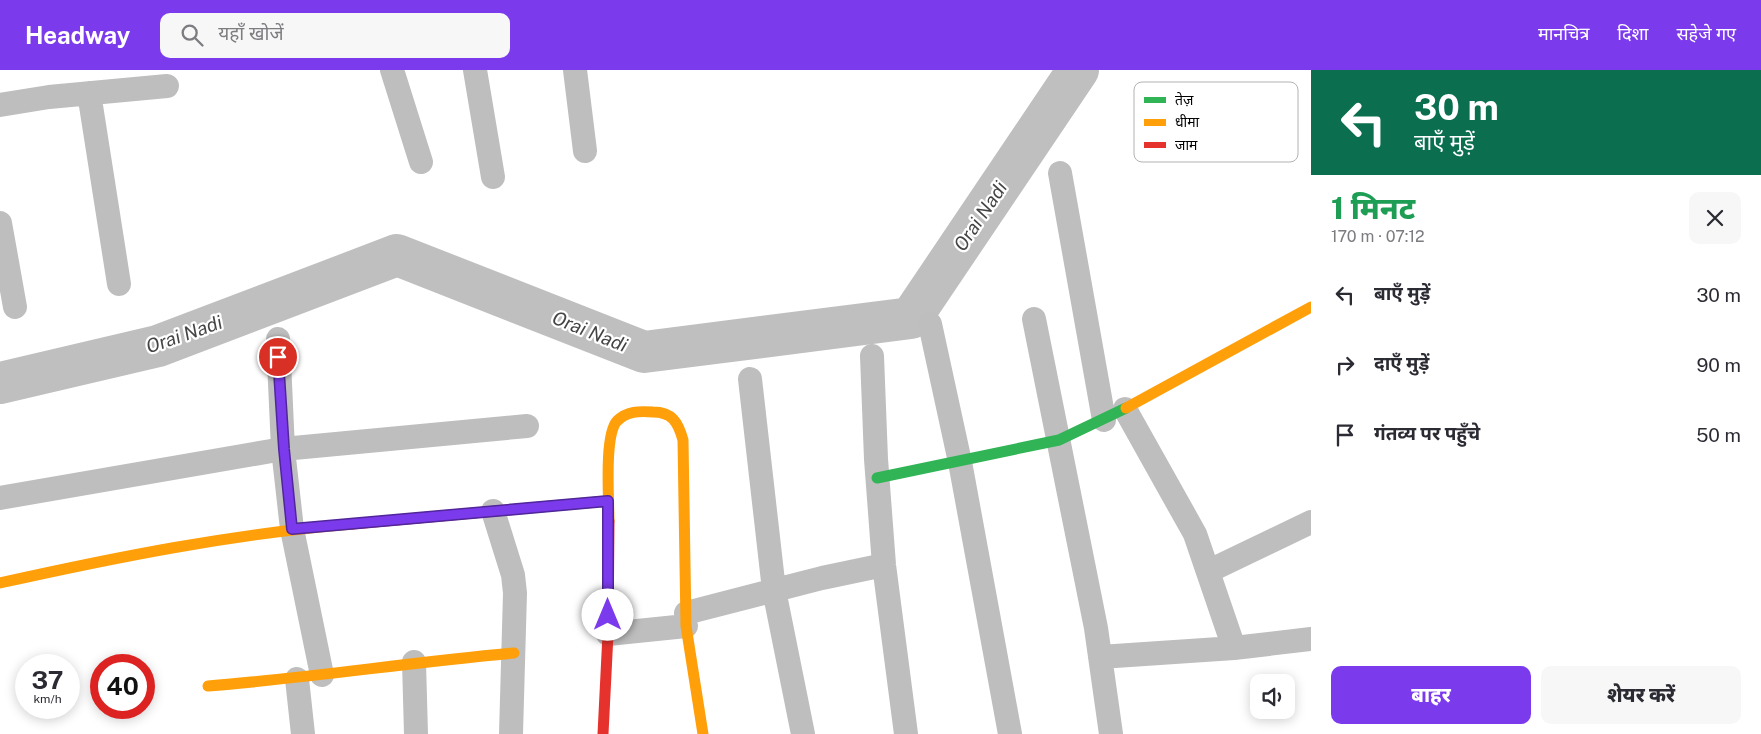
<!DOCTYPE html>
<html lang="hi">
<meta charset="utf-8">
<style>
body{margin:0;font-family:"Public Sans","Noto Sans Devanagari",sans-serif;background:#f7f7f7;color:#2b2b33;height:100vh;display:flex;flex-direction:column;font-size:19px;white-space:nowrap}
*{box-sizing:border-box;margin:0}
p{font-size:16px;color:#7c7c81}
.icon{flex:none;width:28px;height:28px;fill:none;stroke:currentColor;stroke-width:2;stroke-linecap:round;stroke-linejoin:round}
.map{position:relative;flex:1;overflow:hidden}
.panel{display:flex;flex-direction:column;background:#fff;width:450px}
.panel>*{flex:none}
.guide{background:#0b6e4f;color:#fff;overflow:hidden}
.tools{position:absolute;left:1250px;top:604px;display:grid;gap:10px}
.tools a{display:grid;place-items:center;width:45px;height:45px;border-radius:10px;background:#fff;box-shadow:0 2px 12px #0003;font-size:25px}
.speed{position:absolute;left:15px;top:584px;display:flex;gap:10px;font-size:25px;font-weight:700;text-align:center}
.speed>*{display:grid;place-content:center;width:65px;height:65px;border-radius:50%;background:#fff;box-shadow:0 2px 12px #0003;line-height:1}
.speed small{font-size:12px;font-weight:400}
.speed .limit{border:8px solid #d22;background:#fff;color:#111}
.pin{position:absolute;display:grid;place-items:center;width:42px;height:42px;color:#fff;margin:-21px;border:2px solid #fff;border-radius:50%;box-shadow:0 1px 5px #0007}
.me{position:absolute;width:55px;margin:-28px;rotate:0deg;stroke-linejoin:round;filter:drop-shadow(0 0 4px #0008)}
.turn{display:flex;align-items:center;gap:18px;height:105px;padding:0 20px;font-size:22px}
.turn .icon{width:65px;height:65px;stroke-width:2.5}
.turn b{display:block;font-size:35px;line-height:42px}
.round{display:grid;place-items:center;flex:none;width:52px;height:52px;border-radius:10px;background:#f7f7f7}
.summary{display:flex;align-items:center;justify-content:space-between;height:85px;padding:0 20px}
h1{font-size:30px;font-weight:800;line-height:38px;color:#1e9e55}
.action{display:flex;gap:10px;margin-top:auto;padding:10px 20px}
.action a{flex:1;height:58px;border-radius:10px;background:#7c3aed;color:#fff;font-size:20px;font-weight:800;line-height:58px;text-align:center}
.action a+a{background:#f7f7f7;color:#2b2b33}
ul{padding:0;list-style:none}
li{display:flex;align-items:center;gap:15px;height:70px;padding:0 20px}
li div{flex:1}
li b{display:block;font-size:19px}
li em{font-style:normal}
header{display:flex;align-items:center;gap:30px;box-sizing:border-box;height:70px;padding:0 25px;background:#7c3aed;color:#fff}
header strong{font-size:24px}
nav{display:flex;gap:28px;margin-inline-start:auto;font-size:18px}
.search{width:350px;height:45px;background:#f7f7f7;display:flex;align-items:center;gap:12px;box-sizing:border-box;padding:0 18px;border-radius:10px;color:#7c7c81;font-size:19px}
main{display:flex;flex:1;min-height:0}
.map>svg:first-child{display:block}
</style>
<header>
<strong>Headway</strong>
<div class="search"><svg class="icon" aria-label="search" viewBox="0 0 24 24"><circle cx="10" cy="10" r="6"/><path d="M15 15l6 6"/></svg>यहाँ खोजें</div>
<nav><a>मानचित्र</a><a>दिशा</a><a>सहेजे गए</a></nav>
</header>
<main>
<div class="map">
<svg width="1311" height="664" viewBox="0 0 1311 664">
<rect width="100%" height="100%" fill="#fff"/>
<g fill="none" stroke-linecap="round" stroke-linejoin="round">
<path stroke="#bfbfbf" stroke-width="42" d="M0 313 158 276 397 185 644 282 911 248 1078 0"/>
<path stroke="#bebebe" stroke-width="24" d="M392 0 421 92
M475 0 493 107
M575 0 585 81
M89 23 119 214
M0 35 49 27 167 16
M1060 103 1104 350
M0 153 15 237
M1034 249 1096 558 1111 664
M930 254 960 392 1010 664
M278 269 283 379 292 459 322 605
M872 286 876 389 884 495 906 664
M750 309 774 520 803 664
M1125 339 1195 464 1234 578
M0 428 283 379 527 356
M493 441 513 505 515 523 511 664
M1209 501 1311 452
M686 543 822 508 884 495
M608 564 686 556
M1100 587 1234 578 1311 569
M414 592 416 664
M297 609 303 664"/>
<path stroke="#30b455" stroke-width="11" d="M877 408 1059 370 1126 338
M518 439 608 431"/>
<path stroke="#ff9f0a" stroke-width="11" d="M1126 338 1311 237
M609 451C609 430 604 365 617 351 627 341 639 341 653 342 672 342 678 352 683 370L686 556 703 664
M0 513C117 487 232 464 352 454
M208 616C310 608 412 592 514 583"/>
<path stroke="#e5322d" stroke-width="11" d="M352 454 518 439
M603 664 608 564 609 451"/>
</g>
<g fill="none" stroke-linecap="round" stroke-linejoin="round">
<g stroke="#51269a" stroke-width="12">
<path id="route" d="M278 287 284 379 292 459 608 431V545"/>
</g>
<use href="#route" stroke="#7c3aed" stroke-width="9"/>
</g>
<g text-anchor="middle" stroke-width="4.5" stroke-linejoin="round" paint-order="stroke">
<g font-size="19" font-style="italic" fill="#444" stroke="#fff">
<text transform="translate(980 146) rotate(-56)" y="7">Orai Nadi</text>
<text transform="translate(590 261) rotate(22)" y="7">Orai Nadi</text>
<text transform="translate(184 264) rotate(-19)" y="7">Orai Nadi</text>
</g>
</g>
<rect x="1134" y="12" width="164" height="80" rx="8" fill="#fff" stroke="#b2b2b2" stroke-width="1"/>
<rect x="1144" y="27" width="22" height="6" fill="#30b455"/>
<rect x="1144" y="49" width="22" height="7" fill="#ff9f0a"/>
<rect x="1144" y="72" width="22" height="6" fill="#e5322d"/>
<g font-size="14" fill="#000">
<text x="1175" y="35">तेज़</text>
<text x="1175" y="57">धीमा</text>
<text x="1175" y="80">जाम</text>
</g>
</svg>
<div class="tools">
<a><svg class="icon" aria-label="sound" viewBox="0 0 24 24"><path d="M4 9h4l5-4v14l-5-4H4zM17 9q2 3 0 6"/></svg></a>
</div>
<div class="speed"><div>37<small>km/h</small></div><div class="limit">40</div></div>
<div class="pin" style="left:278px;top:287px;background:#d93025"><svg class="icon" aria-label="arrive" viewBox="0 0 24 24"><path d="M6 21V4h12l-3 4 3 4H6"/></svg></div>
<svg class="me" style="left:608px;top:545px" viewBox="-20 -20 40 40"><circle r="19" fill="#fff"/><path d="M0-13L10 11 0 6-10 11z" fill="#7c3aed"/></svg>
</div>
<section class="panel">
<div class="guide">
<div class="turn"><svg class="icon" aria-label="left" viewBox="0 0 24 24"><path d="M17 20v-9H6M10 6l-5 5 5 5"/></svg><div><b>30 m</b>बाएँ मुड़ें</div></div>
</div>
<div class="summary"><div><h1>1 मिनट</h1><p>170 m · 07:12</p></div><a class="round"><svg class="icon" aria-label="close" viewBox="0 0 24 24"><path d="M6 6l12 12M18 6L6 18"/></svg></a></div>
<ul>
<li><svg class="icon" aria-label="left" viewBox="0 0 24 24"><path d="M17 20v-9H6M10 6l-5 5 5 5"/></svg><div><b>बाएँ मुड़ें</b></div><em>30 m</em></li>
<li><svg class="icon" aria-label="right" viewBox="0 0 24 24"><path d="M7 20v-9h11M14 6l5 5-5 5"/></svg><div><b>दाएँ मुड़ें</b></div><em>90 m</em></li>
<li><svg class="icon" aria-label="arrive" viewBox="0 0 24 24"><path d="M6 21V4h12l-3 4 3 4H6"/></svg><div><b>गंतव्य पर पहुँचे</b></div><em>50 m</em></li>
</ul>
<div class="action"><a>बाहर</a><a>शेयर करें</a></div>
</section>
</main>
